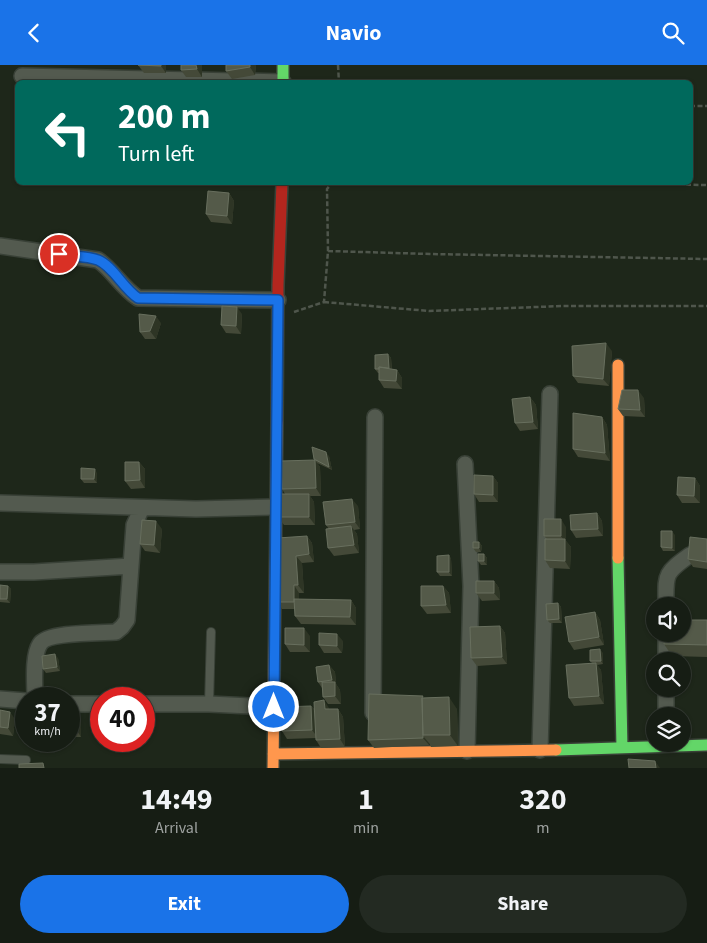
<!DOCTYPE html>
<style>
body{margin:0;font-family:"Source Sans 3",sans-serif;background:#232a22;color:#f1f3f6;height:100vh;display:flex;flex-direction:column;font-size:19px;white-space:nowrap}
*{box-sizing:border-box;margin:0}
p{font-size:16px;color:#9ea2a0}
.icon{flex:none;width:28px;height:28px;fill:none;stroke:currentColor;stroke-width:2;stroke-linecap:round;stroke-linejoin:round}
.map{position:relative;height:703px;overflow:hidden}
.drawer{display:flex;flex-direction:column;background:#161d14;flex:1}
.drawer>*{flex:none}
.guide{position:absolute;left:15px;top:15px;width:678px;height:105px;border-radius:8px;box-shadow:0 1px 4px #0004,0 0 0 1px #353b34;background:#00695c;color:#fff;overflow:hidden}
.fabs{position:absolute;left:646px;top:532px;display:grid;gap:10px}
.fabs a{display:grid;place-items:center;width:45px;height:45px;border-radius:50%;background:#161d14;box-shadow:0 1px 4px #0004,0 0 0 1px #353b34;font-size:25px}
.speed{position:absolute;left:15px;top:622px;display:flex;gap:10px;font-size:25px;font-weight:700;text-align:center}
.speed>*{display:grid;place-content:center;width:65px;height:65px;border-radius:50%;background:#161d14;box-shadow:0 1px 4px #0004,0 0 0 1px #353b34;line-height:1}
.speed small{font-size:12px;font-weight:400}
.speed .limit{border:8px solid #d22;background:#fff;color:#111}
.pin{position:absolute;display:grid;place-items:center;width:42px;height:42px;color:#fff;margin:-21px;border:2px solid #fff;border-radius:50%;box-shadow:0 1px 5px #0007}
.me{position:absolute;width:55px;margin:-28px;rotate:0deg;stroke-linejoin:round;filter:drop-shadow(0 0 4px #0008)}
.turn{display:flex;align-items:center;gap:18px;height:105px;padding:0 20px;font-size:22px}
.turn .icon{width:65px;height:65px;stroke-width:2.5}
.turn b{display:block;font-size:35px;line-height:42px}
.eta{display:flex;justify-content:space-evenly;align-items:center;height:85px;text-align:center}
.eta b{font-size:30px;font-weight:700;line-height:35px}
.primary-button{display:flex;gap:10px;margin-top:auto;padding:10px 20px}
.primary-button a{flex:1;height:58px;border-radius:30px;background:#1a73e8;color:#fff;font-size:20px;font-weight:700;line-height:58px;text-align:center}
.primary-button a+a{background:#232a22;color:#f1f3f6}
header{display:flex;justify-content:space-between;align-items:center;height:65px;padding:0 20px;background:#1a73e8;color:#fff;font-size:22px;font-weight:700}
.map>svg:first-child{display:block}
</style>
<header><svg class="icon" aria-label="back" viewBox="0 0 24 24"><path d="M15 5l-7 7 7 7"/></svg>Navio<svg class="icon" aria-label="search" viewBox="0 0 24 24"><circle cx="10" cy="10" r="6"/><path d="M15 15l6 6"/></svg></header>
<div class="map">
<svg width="707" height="703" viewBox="0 0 707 703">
<rect width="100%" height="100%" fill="#1e271a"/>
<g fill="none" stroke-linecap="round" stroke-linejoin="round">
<g stroke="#394137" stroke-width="10">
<path id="lane" d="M209 639 211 567
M0 694 26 695"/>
</g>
<g stroke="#394137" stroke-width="18">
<path id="street" d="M22 11 283 17
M0 181 98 195C113 205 122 223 138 233L278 235
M465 399 471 521 467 686
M0 438 196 444 275 442
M0 507H34L131 501
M666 541C666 510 663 509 690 490
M666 596V569
M0 634 26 636
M35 634C35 620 32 591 40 579 47 567 101 568 116 567L122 562 127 555 134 460 142 443
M69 639H101
M144 639H209L274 642
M373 648 375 352
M666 651V624
M540 685 550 329"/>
</g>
<g stroke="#394137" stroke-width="14">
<path id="fast" d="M283 0V18
M618 493 622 683
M556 685 707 680"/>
</g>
<g stroke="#394137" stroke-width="14">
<path id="slow" d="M618 300V493
M273 689 556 685
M273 703 277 358"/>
</g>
<g stroke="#394137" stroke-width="14">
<path id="jam" d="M277 358 278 220 282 118"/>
</g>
<path stroke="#4f564c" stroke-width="2.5" stroke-dasharray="5 2.5" stroke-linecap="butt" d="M338 0 339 18
M690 41H707
M566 118 707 120
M328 186 430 189 707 194
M324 237 429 246 563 241H707
M294 247 324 237 328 186 327 124 332 118"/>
<use href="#lane" stroke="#535a4f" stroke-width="8"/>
<use href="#street" stroke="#535a4f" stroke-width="15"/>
<use href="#fast" stroke="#63d668" stroke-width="11"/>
<use href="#slow" stroke="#ff974d" stroke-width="11"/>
<use href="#jam" stroke="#b3261e" stroke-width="11"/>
</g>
<path fill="#444938" d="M138 0H166V8H144Z
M202 0V12H186L181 5Z
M226 0H256L255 10 232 14 226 6Z
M229 128 234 136 232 159 211 157 206 149Z
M242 249 241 269 226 268 221 260Z
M161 258 156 274H145L140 267Z
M612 286 609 321 578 318 573 311Z
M388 289 391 293 392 304 397 305 402 313V324L384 323 379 315V308H378L375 304Z
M530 332 536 340 538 364 520 366 515 358Z
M644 333 645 352 623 351 618 344Z
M602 352 607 360 610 396 578 392 573 384Z
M329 391 332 405 317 398 320 402 321 431H310L314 437 315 460H284L278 452 285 429 282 424 315 395Z
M139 397 145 404V423L131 424 125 416Z
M97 408V418H84L81 414Z
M493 411 498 418V437H479L474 429Z
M695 413 700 421V438H682L677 430Z
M358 441 360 464 354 465 357 469 359 488 334 491 328 483 329 464 326 460Z
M597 448 602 456 603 471 576 473 571 465Z
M566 462V476L571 482 570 504 550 503 545 495 547 474 544 471Z
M162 464 160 488 145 486 140 479Z
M675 470V486H663L661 482Z
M307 471 312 478 314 497 302 498 304 528H299V534L351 535 356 543V560L301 559 295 551V544H282L277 537V528L273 523 280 492Z
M707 474V504L693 502 688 494Z
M479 477 482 481 481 487H476L473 483Z
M484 489 487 493V500H481L478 496Z
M449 490 451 494 452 511H440L437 507Z
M494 516 499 523 500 535 482 536 476 528Z
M0 520 8 521 11 524 10 538 0 537Z
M443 521 449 528 451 548 427 549 421 541Z
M558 538 561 542 562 558H550L547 555Z
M595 547 600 555 604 580 574 585 569 577Z
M707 555V592L672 591 664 579Z
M500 561 505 568 507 599 477 601 471 593Z
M310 571V587H290L285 579Z
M343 576 342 588H324L319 580Z
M603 588V599L597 600 601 605 604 639 574 641 569 633 592 598 590 596Z
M58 593 60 606 46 608 43 604Z
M329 600 335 607 336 619 340 625 341 639H328L323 632 322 623 318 617Z
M424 633 457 644 458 681 431 682 429 678V680L374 683 368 675Z
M311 641 315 645 329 643V644H338L343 652 345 682 321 683 316 675V673L287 674 282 666Z
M0 645 15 654 13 671 0 669Z
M69 648 81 655V672H69Z"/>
<path fill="#2e3525" d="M161 0H166V8L161 1Z
M196 0H202V12L197 4Z
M250 0H256L255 10 250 2Z
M229 128 234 136 232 159 227 151Z
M237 242 242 249 241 269 236 261Z
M156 251 161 258 156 274 150 266Z
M606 278 612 286 609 321 603 314Z
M388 289 391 293 392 307 389 303Z
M397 305 402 313V324L396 316Z
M638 325 644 333 645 352 640 345Z
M530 332 536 340 538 364 533 357Z
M602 352 607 360 610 396 605 388Z
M326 387 329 391 332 405 329 402Z
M315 395 320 402 321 431 316 423Z
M139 397 145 404V423L140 415Z
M95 404 97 408V418L94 414Z
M493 411 498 418V437L493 430Z
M695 413 700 421V438L694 431Z
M309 429 314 437 315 460 309 452Z
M352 434 358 441 360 464 355 457Z
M597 448 602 456 603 471 598 464Z
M561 454 566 462V476L571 482 570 504 565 496V477L561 471Z
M156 456 162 464 160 488 154 480Z
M351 461 357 469 359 488 354 480Z
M672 466 675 470V486L672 483Z
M307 471 312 478 314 497 309 489Z
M479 477 482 481 481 487 479 483Z
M484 489 487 493V500L484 496Z
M449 490 451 494 452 511 449 507Z
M296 491 302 498 304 528 298 520Z
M494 516 499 523 500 535 494 528Z
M294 520 299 528V544L294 537Z
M8 521 11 524 10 538 7 534Z
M443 521 449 528 451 548 446 540Z
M351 535 356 543V560L350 552Z
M558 538 561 542 562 558 559 554Z
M595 547 600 555 604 580 599 572Z
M500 561 505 568 507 599 502 592Z
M304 563 310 571V587L304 580Z
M337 569 343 576 342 588 337 581Z
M600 584 603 588V599L601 596Z
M55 589 58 593 60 606 57 602Z
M596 598 601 605 604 639 599 631Z
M329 600 335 607 336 619 340 625 341 639 335 631V620L332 615Z
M449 632 457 644 458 681 450 670Z
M324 635 329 643 331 652 325 644Z
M311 641 317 648 318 673 312 665Z
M338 644 343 652 345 682 340 674Z
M10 647 15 654 13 671 8 663Z
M75 647 81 655V672L76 664Z
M423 671 429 678V680L423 673Z
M655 696 660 703H656Z"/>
<path fill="#545a49" stroke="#686f5e" d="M138 0H161V1Z
M181 0H196L197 4 181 5Z
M226 0H250V2L226 6Z
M208 126 229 128 227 151 206 149Z
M222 241 237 242 236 261 221 260Z
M139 249 156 251 150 266 140 267Z
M606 278 603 314 573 311 572 281Z
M388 289 389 303 379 302V304H375V290Z
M379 302 397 305 396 316 379 315Z
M622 325H638L640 345 618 344Z
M530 332 533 357 515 358 512 334Z
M573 348 602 352 605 388 573 384Z
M312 382 326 387 329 402 314 394Z
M315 395 316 423 282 424 281 396Z
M125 397H139L140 415 125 416Z
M81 403 95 404 94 414H81Z
M474 410 493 411V430L474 429Z
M678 412 695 413 694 431 677 430Z
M279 429H309V452H278Z
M352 434 355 457 326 460 323 437Z
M597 448 598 464 571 465 570 450Z
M544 454H561V471H544Z
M142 455 156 456 154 480 140 479Z
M351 461 354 480 328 483 326 464Z
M661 466H672V483L661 482Z
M307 471 309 489 296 491 298 520H294V537H277L276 521 273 523 271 493 280 492 278 473Z
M690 472 707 474V497L688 494Z
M545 474H565V496L545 495Z
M473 477H479V483H473Z
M478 489H484V496H478Z
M449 490V507H437V491Z
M476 516H494V528H476Z
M0 520 8 521 7 534H0Z
M421 521H443L446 540 421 541Z
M294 534 351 535 350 552 295 551Z
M558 538 559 554 547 555 546 539Z
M595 547 599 572 569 577 565 552Z
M682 555H707V580L664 579 665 569H682Z
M500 561 502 592 471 593 470 562Z
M285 563H304V580L285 579Z
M319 568 337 569V581L319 580Z
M600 584 601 596H590V585Z
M55 589 57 602 43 604 42 591Z
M596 598 599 631 569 633 566 600Z
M329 600 332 615 318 617 316 602Z
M322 617H335V631L323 632Z
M369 629 423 631 422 633 423 673 368 675Z
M449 632 450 670H423L422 633Z
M324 635 325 644H338L340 674 316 675 314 637Z
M311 641 312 665 282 666 281 642Z
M0 645 10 647 8 663 0 662Z
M75 647 76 664H69V648Z
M628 694 655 696 656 703H629Z
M43 698 44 703H19V699Z"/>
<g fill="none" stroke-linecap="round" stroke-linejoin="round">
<g stroke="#114b97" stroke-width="12">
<path id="route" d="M59 189C70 191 88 191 98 195 113 201 123 223 138 233L278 235 274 642"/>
</g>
<use href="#route" stroke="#1a73e8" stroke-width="9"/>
</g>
</svg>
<div class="fabs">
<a><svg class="icon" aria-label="sound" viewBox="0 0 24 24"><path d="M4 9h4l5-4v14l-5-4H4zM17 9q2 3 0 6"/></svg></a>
<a><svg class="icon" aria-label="search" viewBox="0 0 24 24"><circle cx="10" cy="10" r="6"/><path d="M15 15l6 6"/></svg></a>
<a><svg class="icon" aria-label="layers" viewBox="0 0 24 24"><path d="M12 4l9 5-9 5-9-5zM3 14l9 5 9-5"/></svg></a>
</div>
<div class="speed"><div>37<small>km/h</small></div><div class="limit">40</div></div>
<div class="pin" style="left:59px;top:189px;background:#d93025"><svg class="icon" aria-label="arrive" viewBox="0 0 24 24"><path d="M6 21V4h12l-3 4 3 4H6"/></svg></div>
<svg class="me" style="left:274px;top:642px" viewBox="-20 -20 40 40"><circle r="17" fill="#1a73e8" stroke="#fff" stroke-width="3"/><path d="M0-11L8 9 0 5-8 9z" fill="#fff"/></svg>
<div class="guide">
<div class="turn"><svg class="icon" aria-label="left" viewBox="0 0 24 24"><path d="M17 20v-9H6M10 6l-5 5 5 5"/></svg><div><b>200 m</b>Turn left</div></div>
</div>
</div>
<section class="drawer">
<div class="eta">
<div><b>14:49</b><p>Arrival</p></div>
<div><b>1</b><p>min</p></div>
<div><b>320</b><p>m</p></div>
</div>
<div class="primary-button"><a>Exit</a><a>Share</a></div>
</section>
